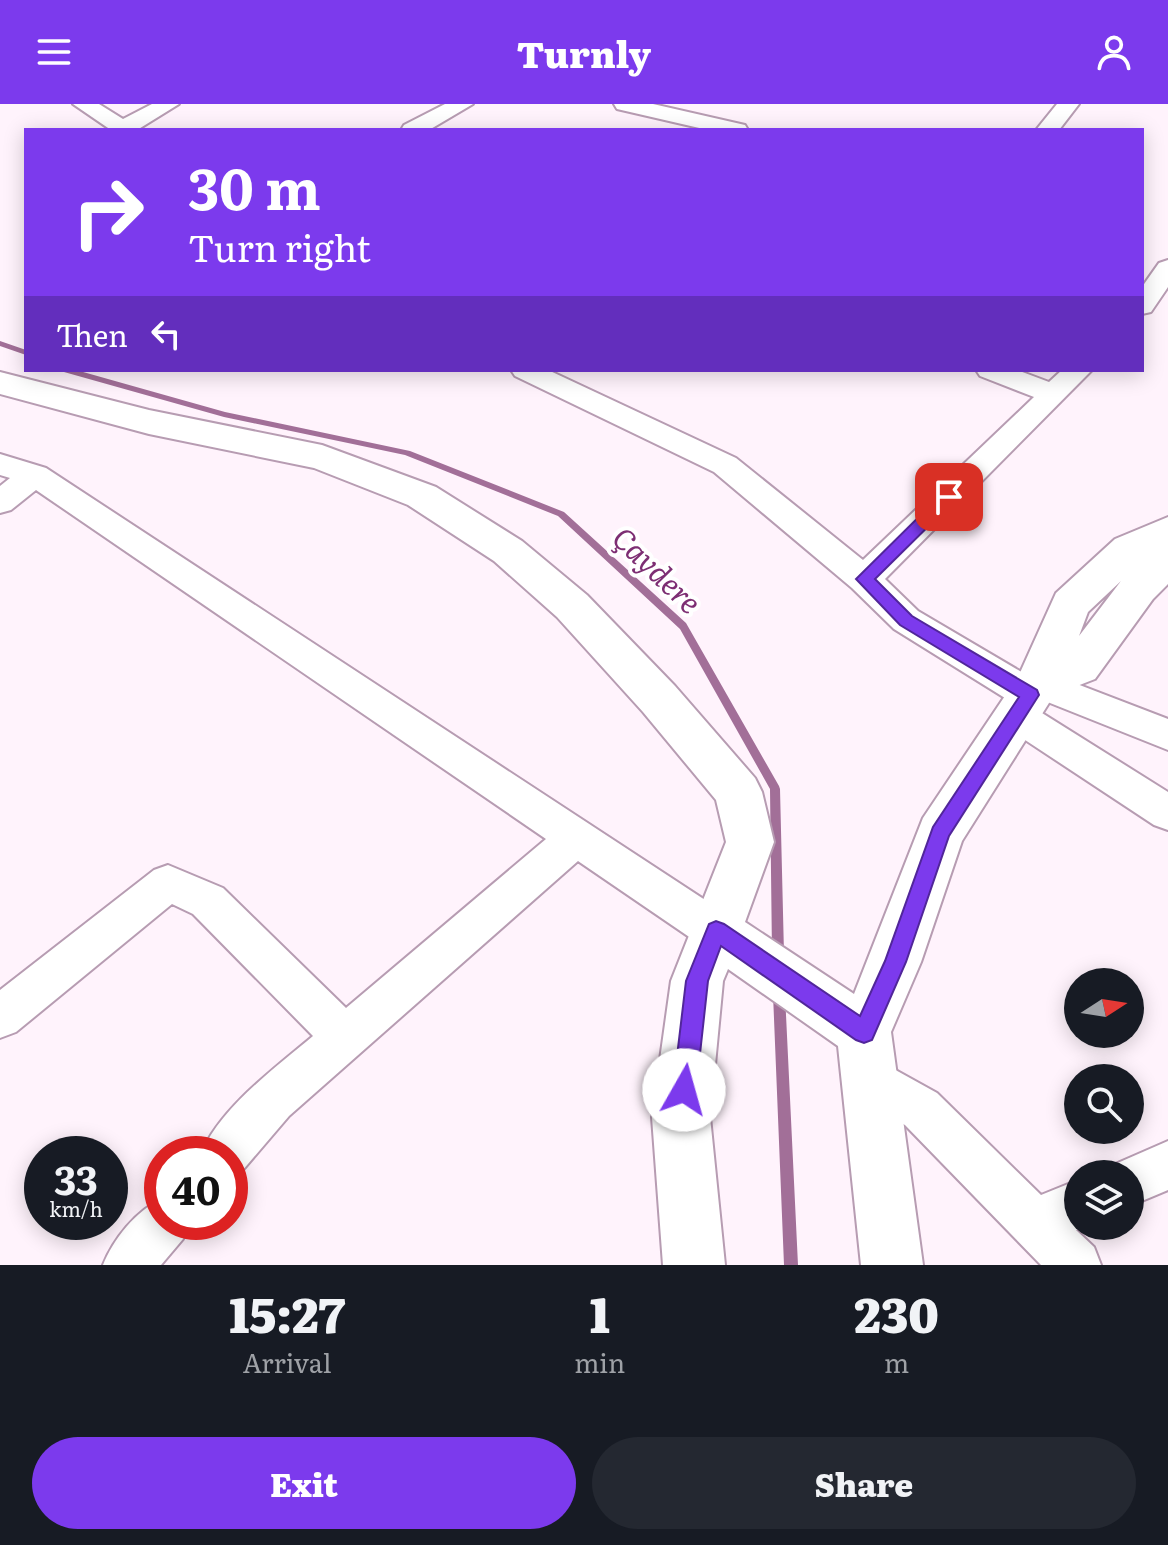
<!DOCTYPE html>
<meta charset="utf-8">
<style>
body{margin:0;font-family:Literata,serif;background:#242831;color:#f1f3f6;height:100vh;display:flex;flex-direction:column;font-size:30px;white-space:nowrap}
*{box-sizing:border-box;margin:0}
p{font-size:26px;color:#9ea1a6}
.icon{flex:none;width:44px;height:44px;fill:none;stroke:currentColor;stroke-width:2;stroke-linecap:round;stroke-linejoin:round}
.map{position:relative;height:1161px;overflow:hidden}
.details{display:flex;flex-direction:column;background:#171b24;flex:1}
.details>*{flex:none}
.banner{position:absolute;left:24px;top:24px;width:1120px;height:244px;border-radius:0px;box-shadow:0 4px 20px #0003;background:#7c3aed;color:#fff;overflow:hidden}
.needle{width:52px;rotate:78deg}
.tools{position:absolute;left:1064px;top:864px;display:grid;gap:16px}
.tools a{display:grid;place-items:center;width:80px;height:80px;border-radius:50%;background:#171b24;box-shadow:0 4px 20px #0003;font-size:40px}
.speed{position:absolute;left:24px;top:1032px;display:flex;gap:16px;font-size:40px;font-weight:700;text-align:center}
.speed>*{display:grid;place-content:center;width:104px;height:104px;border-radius:50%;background:#171b24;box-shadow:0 4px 20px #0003;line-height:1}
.speed small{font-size:20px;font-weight:400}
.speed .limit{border:12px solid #d22;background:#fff;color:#111}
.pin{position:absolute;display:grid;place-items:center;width:68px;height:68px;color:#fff;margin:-34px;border-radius:16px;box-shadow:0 4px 12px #0006}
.me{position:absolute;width:88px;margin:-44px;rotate:7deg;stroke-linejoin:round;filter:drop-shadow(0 0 6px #0008)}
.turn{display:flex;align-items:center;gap:28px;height:168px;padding:0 32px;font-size:36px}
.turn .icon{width:104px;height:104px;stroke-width:2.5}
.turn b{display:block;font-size:56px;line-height:68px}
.then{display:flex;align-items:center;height:76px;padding:0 32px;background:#0003;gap:16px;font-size:30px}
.eta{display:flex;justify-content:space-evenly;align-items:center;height:136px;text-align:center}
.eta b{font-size:48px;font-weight:800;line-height:56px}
.primary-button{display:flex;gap:16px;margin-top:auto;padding:16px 32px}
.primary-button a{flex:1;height:92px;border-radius:48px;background:#7c3aed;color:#fff;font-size:32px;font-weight:800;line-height:92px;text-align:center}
.primary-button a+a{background:#242831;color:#f1f3f6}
header{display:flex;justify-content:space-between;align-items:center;height:104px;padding:0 32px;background:#7c3aed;color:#fff;font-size:36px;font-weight:800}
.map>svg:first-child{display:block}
</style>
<header><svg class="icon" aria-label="menu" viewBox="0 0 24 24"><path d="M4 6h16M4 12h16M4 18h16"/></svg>Turnly<svg class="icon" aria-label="person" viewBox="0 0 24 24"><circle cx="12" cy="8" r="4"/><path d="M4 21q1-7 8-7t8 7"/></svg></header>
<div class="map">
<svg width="1168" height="1161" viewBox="0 0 1168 1161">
<rect width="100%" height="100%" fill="#fff3fc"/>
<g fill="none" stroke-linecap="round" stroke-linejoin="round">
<path fill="#a26f98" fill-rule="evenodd" d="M0 237 26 246V251L0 242Z
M63 266H76L225 308 410 347 564 408 686 519 779 682 780 685 784 850 782 854 778 856 774 854 772 850 770 685 680 525 558 412 405 351 224 313 64 268Z
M779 884 783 886 785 890 798 1161H784L773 890 775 886Z"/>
<g stroke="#b79cb2" stroke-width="4">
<path id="street" d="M73 0H99L123 15 152 0H179L137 26H111Z
M445 0H473L429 26H401L404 21Z
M614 0H653L745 21 748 26H708L617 5Z
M1057 0H1079L1059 26H1036Z
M1168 156V183L1151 208 1142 210V183L1159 159Z
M511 266H548L736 354 863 456 1034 293 980 272 976 266H1017L1049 278 1062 266H1092L885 475 918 507 1025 570 1038 565 1168 615V646L1045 597 1034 604 1168 688V726L1154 721 1004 622 999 612 1004 602 1013 599 894 525 852 484 714 368 515 272Z
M0 350 46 364 731 813 737 827 731 841 716 846 701 841 578 757 289 1012 242 1067 230 1072V1050H201C220 1004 275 964 313 932L193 810 172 800 16 928 0 934V886L154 766 168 761 223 784 346 904 546 735 36 386 11 406 0 409V382L10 374 0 371Z
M872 953 937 989 1041 1091 1078 1076V1122H1085L1076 1126 1094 1143 1101 1161H1041L905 1021 856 992 849 976 856 960Z
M1168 1037V1086L1130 1102V1070H1109L1113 1061Z
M162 1095V1118H191L183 1135 161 1161H103C113 1136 136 1106 162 1095Z"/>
</g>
<g stroke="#b79cb2" stroke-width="4">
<path id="secondary" d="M0 268 149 306 322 341 436 383 522 437 587 491 675 582 755 674 762 688 774 738 745 818 854 890 923 714 1019 571 1056 489 1115 435 1168 413V480L1153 495 1095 575 1054 591 962 737 921 858 891 928 923 1161H861L838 942 728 865 723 877 710 1013 725 1161H663L652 1013 671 877 726 738 716 696 643 608 557 513 494 457 408 401 314 364 149 330 0 290ZM1121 477 1079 532 1088 508Z"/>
</g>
<use href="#street" fill="#fff" fill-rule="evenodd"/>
<use href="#secondary" fill="#fff" fill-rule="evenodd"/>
</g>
<path fill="#7c3aed" stroke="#51269a" stroke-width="2" d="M949 387 957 393 954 397 875 475 912 512 1037 586 1039 591 949 732 906 858 872 936 864 939 856 936 721 842 708 877 696 986 692 994 684 997 676 994 673 986 686 877 709 820 716 817 724 820 860 912 885 857 933 723 1019 593 900 521 856 475 943 389Z"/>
<g text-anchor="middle" stroke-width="8" stroke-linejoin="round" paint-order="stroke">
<g font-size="30" font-style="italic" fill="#7d2e73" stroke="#fff">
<text transform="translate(656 467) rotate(44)" y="10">Çaydere</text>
</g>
</g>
</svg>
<div class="tools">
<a><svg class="needle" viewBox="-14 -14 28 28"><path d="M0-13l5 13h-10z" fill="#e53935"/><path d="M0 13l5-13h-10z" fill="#9ea1a6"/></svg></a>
<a><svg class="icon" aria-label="search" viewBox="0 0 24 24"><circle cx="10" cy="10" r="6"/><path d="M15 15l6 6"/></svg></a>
<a><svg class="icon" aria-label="layers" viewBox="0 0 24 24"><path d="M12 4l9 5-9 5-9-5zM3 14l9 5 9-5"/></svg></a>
</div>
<div class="speed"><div>33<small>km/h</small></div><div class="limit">40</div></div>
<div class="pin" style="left:949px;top:393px;background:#d93025"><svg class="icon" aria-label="arrive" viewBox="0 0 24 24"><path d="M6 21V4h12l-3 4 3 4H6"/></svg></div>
<svg class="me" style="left:684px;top:986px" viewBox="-20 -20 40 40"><circle r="19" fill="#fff"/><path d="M0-13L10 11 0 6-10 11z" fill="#7c3aed"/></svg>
<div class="banner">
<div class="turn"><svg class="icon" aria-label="right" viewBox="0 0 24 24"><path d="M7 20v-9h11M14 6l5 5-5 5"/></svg><div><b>30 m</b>Turn right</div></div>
<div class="then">Then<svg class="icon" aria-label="left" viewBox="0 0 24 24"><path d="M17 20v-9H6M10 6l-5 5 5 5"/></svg></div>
</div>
</div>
<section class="details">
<div class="eta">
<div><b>15:27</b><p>Arrival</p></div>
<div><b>1</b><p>min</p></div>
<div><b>230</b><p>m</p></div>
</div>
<div class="primary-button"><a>Exit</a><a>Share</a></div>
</section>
